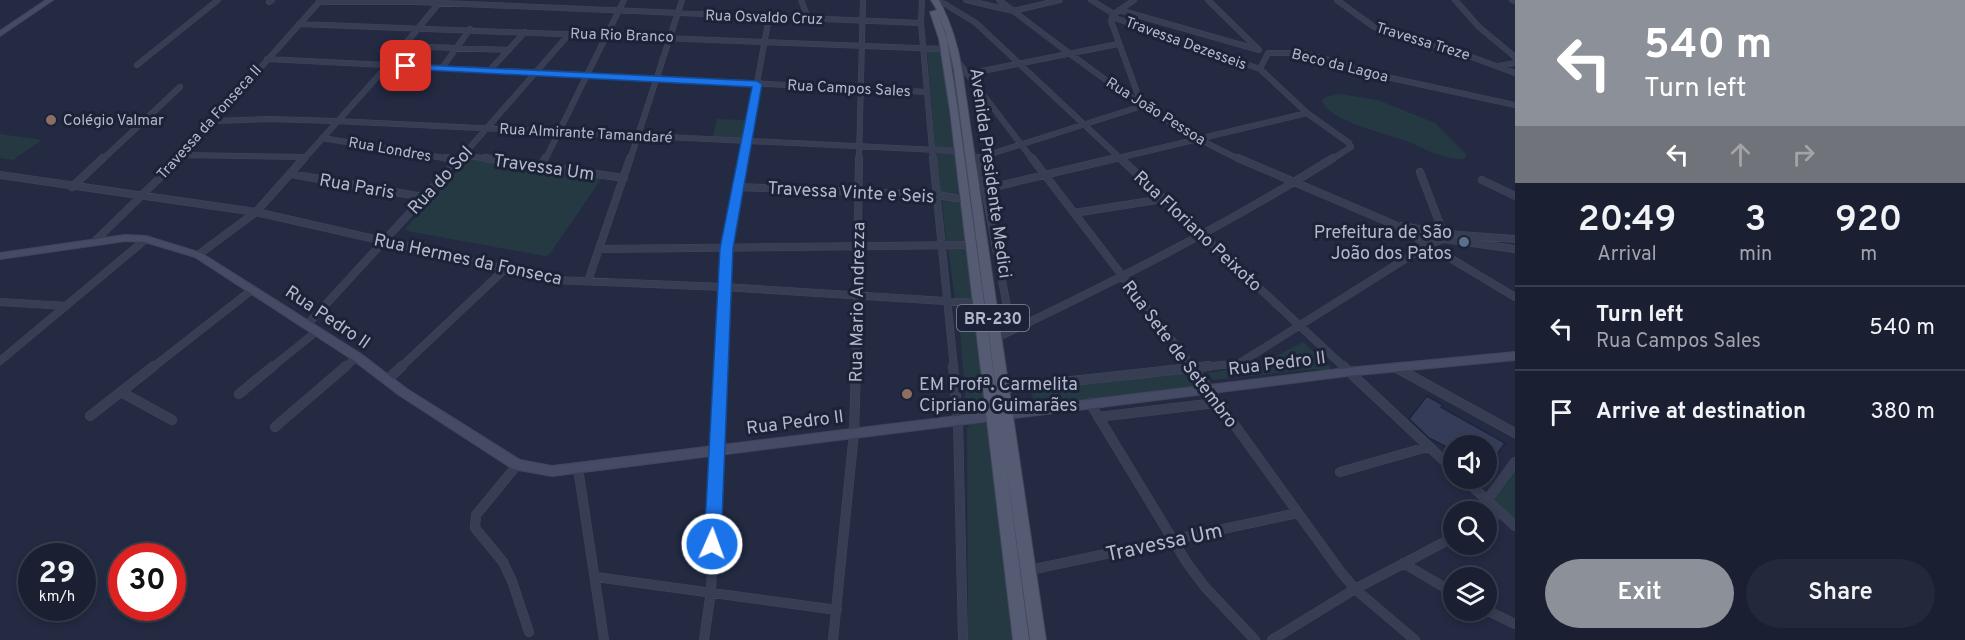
<!DOCTYPE html>
<meta charset="utf-8">
<style>
body{margin:0;font-family:Overpass,sans-serif;background:#23283a;color:#f1f3f6;height:100vh;display:flex;flex-direction:column;font-size:22px;white-space:nowrap}
*{box-sizing:border-box;margin:0}
p{font-size:20px;color:#9fa3ac}
.icon{flex:none;width:33px;height:33px;fill:none;stroke:currentColor;stroke-width:2;stroke-linecap:round;stroke-linejoin:round}
.map{position:relative;flex:1;overflow:hidden}
.panel{display:flex;flex-direction:column;background:#1a2032;width:450px}
.panel>*{flex:none}
.guide{background:#8c9099;color:#fff;overflow:hidden}
.tools{position:absolute;left:1443px;top:435px;display:grid;gap:12px}
.tools a{display:grid;place-items:center;width:54px;height:54px;border-radius:50%;background:#1a2032;box-shadow:0 3px 9px #0003,0 0 0 2px #383e4d;font-size:30px}
.speed{position:absolute;left:18px;top:543px;display:flex;gap:12px;font-size:30px;font-weight:700;text-align:center}
.speed>*{display:grid;place-content:center;width:78px;height:78px;border-radius:50%;background:#1a2032;box-shadow:0 3px 9px #0003,0 0 0 2px #383e4d;line-height:1}
.speed small{font-size:15px;font-weight:400}
.speed .limit{border:9px solid #d22;background:#fff;color:#111}
.pin{position:absolute;display:grid;place-items:center;width:51px;height:51px;color:#fff;margin:-26px;border-radius:12px;box-shadow:0 3px 9px #0006}
.me{position:absolute;width:66px;margin:-33px;rotate:2deg;stroke-linejoin:round;filter:drop-shadow(0 0 4px #0008)}
.turn{display:flex;align-items:center;gap:21px;height:126px;padding:0 30px;font-size:27px}
.turn .icon{width:78px;height:78px;stroke-width:2.5}
.turn b{display:block;font-size:42px;line-height:51px}
.lanes{display:flex;align-items:center;height:57px;padding:0 30px;background:#0003;justify-content:center;gap:30px;direction:ltr}
.lanes .off{opacity:.35}
.eta{display:flex;justify-content:space-evenly;align-items:center;height:102px;text-align:center}
.eta b{font-size:36px;font-weight:600;line-height:42px}
.cta{display:flex;gap:12px;margin-top:auto;padding:12px 30px}
.cta a{flex:1;height:69px;border-radius:36px;background:#8c9099;color:#fff;font-size:24px;font-weight:600;line-height:69px;text-align:center}
.cta a+a{background:#23283a;color:#f1f3f6}
ul{padding:0;list-style:none}
li{display:flex;align-items:center;gap:18px;height:84px;padding:0 30px;border-top:2px solid #383e4d}
li div{flex:1}
li b{display:block;font-size:22px}
li em{font-style:normal}
main{display:flex;flex:1;min-height:0}
.map>svg:first-child{display:block}
</style>
<main>
<div class="map">
<svg width="1515" height="640" viewBox="0 0 1515 640">
<rect width="100%" height="100%" fill="#232a42"/>
<path fill="#253943" d="M927 50 942 51 954 150 935 148Z
M1339 94 1378 100 1435 123 1467 155 1464 159C1441 159 1426 149 1406 141 1386 133 1330 122 1322 101L1325 97Z
M717 119 745 120 742 139 713 137Z
M0 134 42 140 13 160 0 158Z
M936 152 956 153 961 193 940 192Z
M469 158 602 178 549 255 545 256 407 231 406 228Z
M942 198 962 199 967 243 946 242Z
M968 247 973 300 955 298 948 248Z
M965 305 973 306 986 407C981 412 969 412 966 405L958 306Z
M1303 342 1331 367 1328 372 1315 369 1213 380 1208 373 1263 363Z
M1190 371 1200 386 1037 405 1029 389Z
M984 422 989 426 1016 640H968L967 428 970 424Z
M1515 467V523L1490 501Z"/>
<path fill="#343c59" stroke="#1e2439" stroke-width="1.5" d="M1427 396 1443 405 1441 407 1505 443 1486 470V446H1454V451L1429 438 1409 419Z"/>
<g fill="none" stroke-linecap="round" stroke-linejoin="round">
<g stroke="#41465b" stroke-width="6">
<path id="street-far2" d="M801 0 808 18
M922 0 921 23 933 160
M966 0 1013 11 1060 0
M999 0C1076 59 1152 119 1241 160
M1091 0 1114 14
M1208 0 1258 49
M1337 0 1374 27 1458 52 1515 73
M1455 0 1479 27 1515 57
M1512 0 1515 1
M269 2 272 0
M319 2H417L921 23
M936 2 945 4 976 23 1122 160
M1119 10 1259 50
M1112 17 1260 69
M299 24 944 49
M402 46 509 50
M267 59 927 92
M956 59 1033 160
M137 65 218 0
M1499 66 1515 63
M442 68 470 29
M489 71 525 32
M967 74 1118 44
M214 121 268 119 336 121 958 151
M322 138 456 160
M183 155 305 157
M463 155 495 160
M979 157V160
M102 160 180 87
M178 160 321 0
M303 160 388 65 439 3
M459 160 570 33
M545 160 624 0
M630 160 682 0
M743 160 769 17
M859 160 863 0
M972 160 1142 106 1111 21 1114 14 1134 0
M1110 160 1307 113
M1331 160 1351 147 1349 143 1307 113 1260 69 1268 53H1304L1382 76 1515 105"/>
</g>
<g stroke="#41465b" stroke-width="8">
<path id="street-far1" d="M446 158 458 160
M485 158 624 178
M933 158 954 368
M979 158 1008 312 1014 329
M1032 158 1193 368
M1120 158 1345 368
M1238 158 1395 225 1515 297
M971 160 977 158
M541 167 545 158
M1420 172 1444 235
M291 174 423 197
M0 175 256 212 555 280 723 287 977 303
M1482 180 1515 196
M72 187 103 158
M737 187 937 195 964 199
M977 191 1116 158
M1074 213 1163 199
M1402 226 1445 234 1515 239
M94 242 180 158
M599 249 970 245
M198 255 256 212 304 158
M588 281 630 158
M0 302 66 306
M307 325 460 158
M996 338C1111 283 1225 226 1333 158
M0 361 146 239
M152 368 253 289
M271 368 317 331
M344 368 357 357
M400 368 505 269
M720 368 727 247 743 158
M856 368 859 158
M1195 368 1240 363 1429 244 1444 239 1515 249"/>
</g>
<g stroke="#41465b" stroke-width="10">
<path id="street" d="M953 366 958 420 963 640
M1192 366 1340 571 1355 589 1415 640
M1343 366 1454 470
M1395 367 1515 433
M387 380 402 366
M999 389 1209 366
M121 392 172 420
M239 394 273 366
M1090 403 1187 563 1205 587 1255 640
M90 416 154 366
M1098 417 1216 403
M275 427 346 366
M517 465 476 515 475 528 503 562 512 581 529 632
M578 468 604 640
M1340 472 1427 447
M1463 478 1515 526
M1487 500 1515 462
M1486 520 1500 513
M1403 563 1454 593
M1030 570 1298 513
M596 577 837 610
M1486 610 1515 624
M704 640 711 591 720 366
M833 640 854 433 856 366
M1272 640 1355 589 1454 537"/>
</g>
<g stroke="#41465b" stroke-width="2">
<path id="secondary" d="M46 0H53L0 36V31Z
M125 235 146 236 201 253 361 354 407 389 520 460 552 466 1347 368 1515 352V360L1347 376 552 476 513 469 399 395 353 360 195 257 145 242 125 241 0 259V253Z"/>
</g>
<g stroke="#41465b" stroke-width="2">
<path id="primary" d="M931 0H939C951 23 958 45 962 70L1046 640H1030L1006 464 1029 640H1013L950 111 939 39 930 12 937 10ZM938 13 946 34 954 70 1003 442 958 111 947 39Z"/>
</g>
<use href="#street-far2" stroke="#373d52" stroke-width="5"/>
<use href="#street-far1" stroke="#373d52" stroke-width="7"/>
<use href="#street" stroke="#373d52" stroke-width="9"/>
<use href="#secondary" fill="#454a65" fill-rule="evenodd"/>
<use href="#primary" fill="#555b72" fill-rule="evenodd"/>
</g>
<path fill="#1a73e8" stroke="#114b97" stroke-width="1.5" d="M403 64 757 81 762 84 733 248 721 544 718 550 712 552 706 550 704 544 720 248 752 87 406 69 403 68Z"/>
<g fill="#8d6e63" stroke="#1c2237" stroke-width="2">
<circle cx="51" cy="120" r="6"/>
<circle cx="907" cy="394" r="6"/>
</g>
<circle fill="#5c6f8a" stroke="#1c2237" stroke-width="2" cx="1464" cy="242" r="6"/>
<g text-anchor="middle" stroke-width="6" stroke-linejoin="round" paint-order="stroke">
<g font-size="15" fill="#b4b8cc" stroke="#1c2237">
<text transform="translate(764 17) rotate(2)" y="5">Rua Osvaldo Cruz</text>
<text transform="translate(622 35) rotate(2)" y="5">Rua Rio Branco</text>
<text transform="translate(1423 41) rotate(17)" y="5">Travessa Treze</text>
<text transform="translate(1186 43) rotate(20)" y="5">Travessa Dezesseis</text>
<text transform="translate(1340 65) rotate(14)" y="5">Beco da Lagoa</text>
<text transform="translate(849 88) rotate(3)" y="5">Rua Campos Sales</text>
<text transform="translate(1156 111) rotate(32)" y="5">Rua João Pessoa</text>
<text transform="translate(209 122) rotate(-48)" y="5">Travessa da Fonseca II</text>
<text transform="translate(586 133) rotate(3)" y="5">Rua Almirante Tamandaré</text>
<text transform="translate(390 149) rotate(10)" y="5">Rua Londres</text>
</g>
<g font-size="15" fill="#b4b8cc" stroke="#1c2237" text-anchor="start">
<text x="63" y="125">Colégio Valmar</text>
</g>
<rect fill="#1c2237" stroke="#868b9f" stroke-width="1.5" x="957" y="305" width="72" height="26" rx="4.5"/>
<g font-size="16" font-weight="bold" fill="#b4b8cc">
<text x="993" y="324">BR-230</text>
</g>
<g font-size="18" fill="#b4b8cc" stroke="#1c2237">
<text transform="translate(544 167) rotate(8)" y="6">Travessa Um</text>
<text transform="translate(991 173) rotate(82)" y="6">Avenida Presidente Medici</text>
<text transform="translate(440 180) rotate(-47)" y="6">Rua do Sol</text>
<text transform="translate(357 186) rotate(10)" y="6">Rua Paris</text>
<text transform="translate(851 192) rotate(3)" y="6">Travessa Vinte e Seis</text>
<text transform="translate(1198 231) rotate(43)" y="6">Rua Floriano Peixoto</text>
<text transform="translate(468 259) rotate(12)" y="6">Rua Hermes da Fonseca</text>
<text transform="translate(857 302) rotate(-89)" y="6">Rua Mario Andrezza</text>
<text transform="translate(328 317) rotate(34)" y="6">Rua Pedro II</text>
<text transform="translate(1180 354) rotate(53)" y="6">Rua Sete de Setembro</text>
<text transform="translate(1277 363) rotate(-7)" y="6">Rua Pedro II</text>
<text transform="translate(795 422) rotate(-7)" y="6">Rua Pedro II</text>
</g>
<g font-size="18" fill="#b4b8cc" stroke="#1c2237" text-anchor="end">
<text x="1452" y="238">Prefeitura de São<tspan x="1452" dy="21">João dos Patos</tspan></text>
<text x="919" y="390" text-anchor="start">EM Profª. Carmelita<tspan x="919" dy="21">Cipriano Guimarães</tspan></text>
</g>
<g font-size="21" fill="#b4b8cc" stroke="#1c2237">
<text transform="translate(1164 542) rotate(-12)" y="7">Travessa Um</text>
</g>
</g>
</svg>
<div class="tools">
<a><svg class="icon" aria-label="sound" viewBox="0 0 24 24"><path d="M4 9h4l5-4v14l-5-4H4zM17 9q2 3 0 6"/></svg></a>
<a><svg class="icon" aria-label="search" viewBox="0 0 24 24"><circle cx="10" cy="10" r="6"/><path d="M15 15l6 6"/></svg></a>
<a><svg class="icon" aria-label="layers" viewBox="0 0 24 24"><path d="M12 4l9 5-9 5-9-5zM3 14l9 5 9-5"/></svg></a>
</div>
<div class="speed"><div>29<small>km/h</small></div><div class="limit">30</div></div>
<div class="pin" style="left:406px;top:66px;background:#d93025"><svg class="icon" aria-label="arrive" viewBox="0 0 24 24"><path d="M6 21V4h12l-3 4 3 4H6"/></svg></div>
<svg class="me" style="left:712px;top:544px" viewBox="-20 -20 40 40"><circle r="17" fill="#1a73e8" stroke="#fff" stroke-width="3"/><path d="M0-11L8 9 0 5-8 9z" fill="#fff"/></svg>
</div>
<section class="panel">
<div class="guide">
<div class="turn"><svg class="icon" aria-label="left" viewBox="0 0 24 24"><path d="M17 20v-9H6M10 6l-5 5 5 5"/></svg><div><b>540 m</b>Turn left</div></div>
<div class="lanes"><svg class="icon" aria-label="left" viewBox="0 0 24 24"><path d="M17 20v-9H6M10 6l-5 5 5 5"/></svg><svg class="icon off" aria-label="ahead" viewBox="0 0 24 24"><path d="M12 20V5M6 11l6-6 6 6"/></svg><svg class="icon off" aria-label="right" viewBox="0 0 24 24"><path d="M7 20v-9h11M14 6l5 5-5 5"/></svg></div>
</div>
<div class="eta">
<div><b>20:49</b><p>Arrival</p></div>
<div><b>3</b><p>min</p></div>
<div><b>920</b><p>m</p></div>
</div>
<ul>
<li><svg class="icon" aria-label="left" viewBox="0 0 24 24"><path d="M17 20v-9H6M10 6l-5 5 5 5"/></svg><div><b>Turn left</b><p>Rua Campos Sales</p></div><em>540 m</em></li>
<li><svg class="icon" aria-label="arrive" viewBox="0 0 24 24"><path d="M6 21V4h12l-3 4 3 4H6"/></svg><div><b>Arrive at destination</b></div><em>380 m</em></li>
</ul>
<div class="cta"><a>Exit</a><a>Share</a></div>
</section>
</main>
